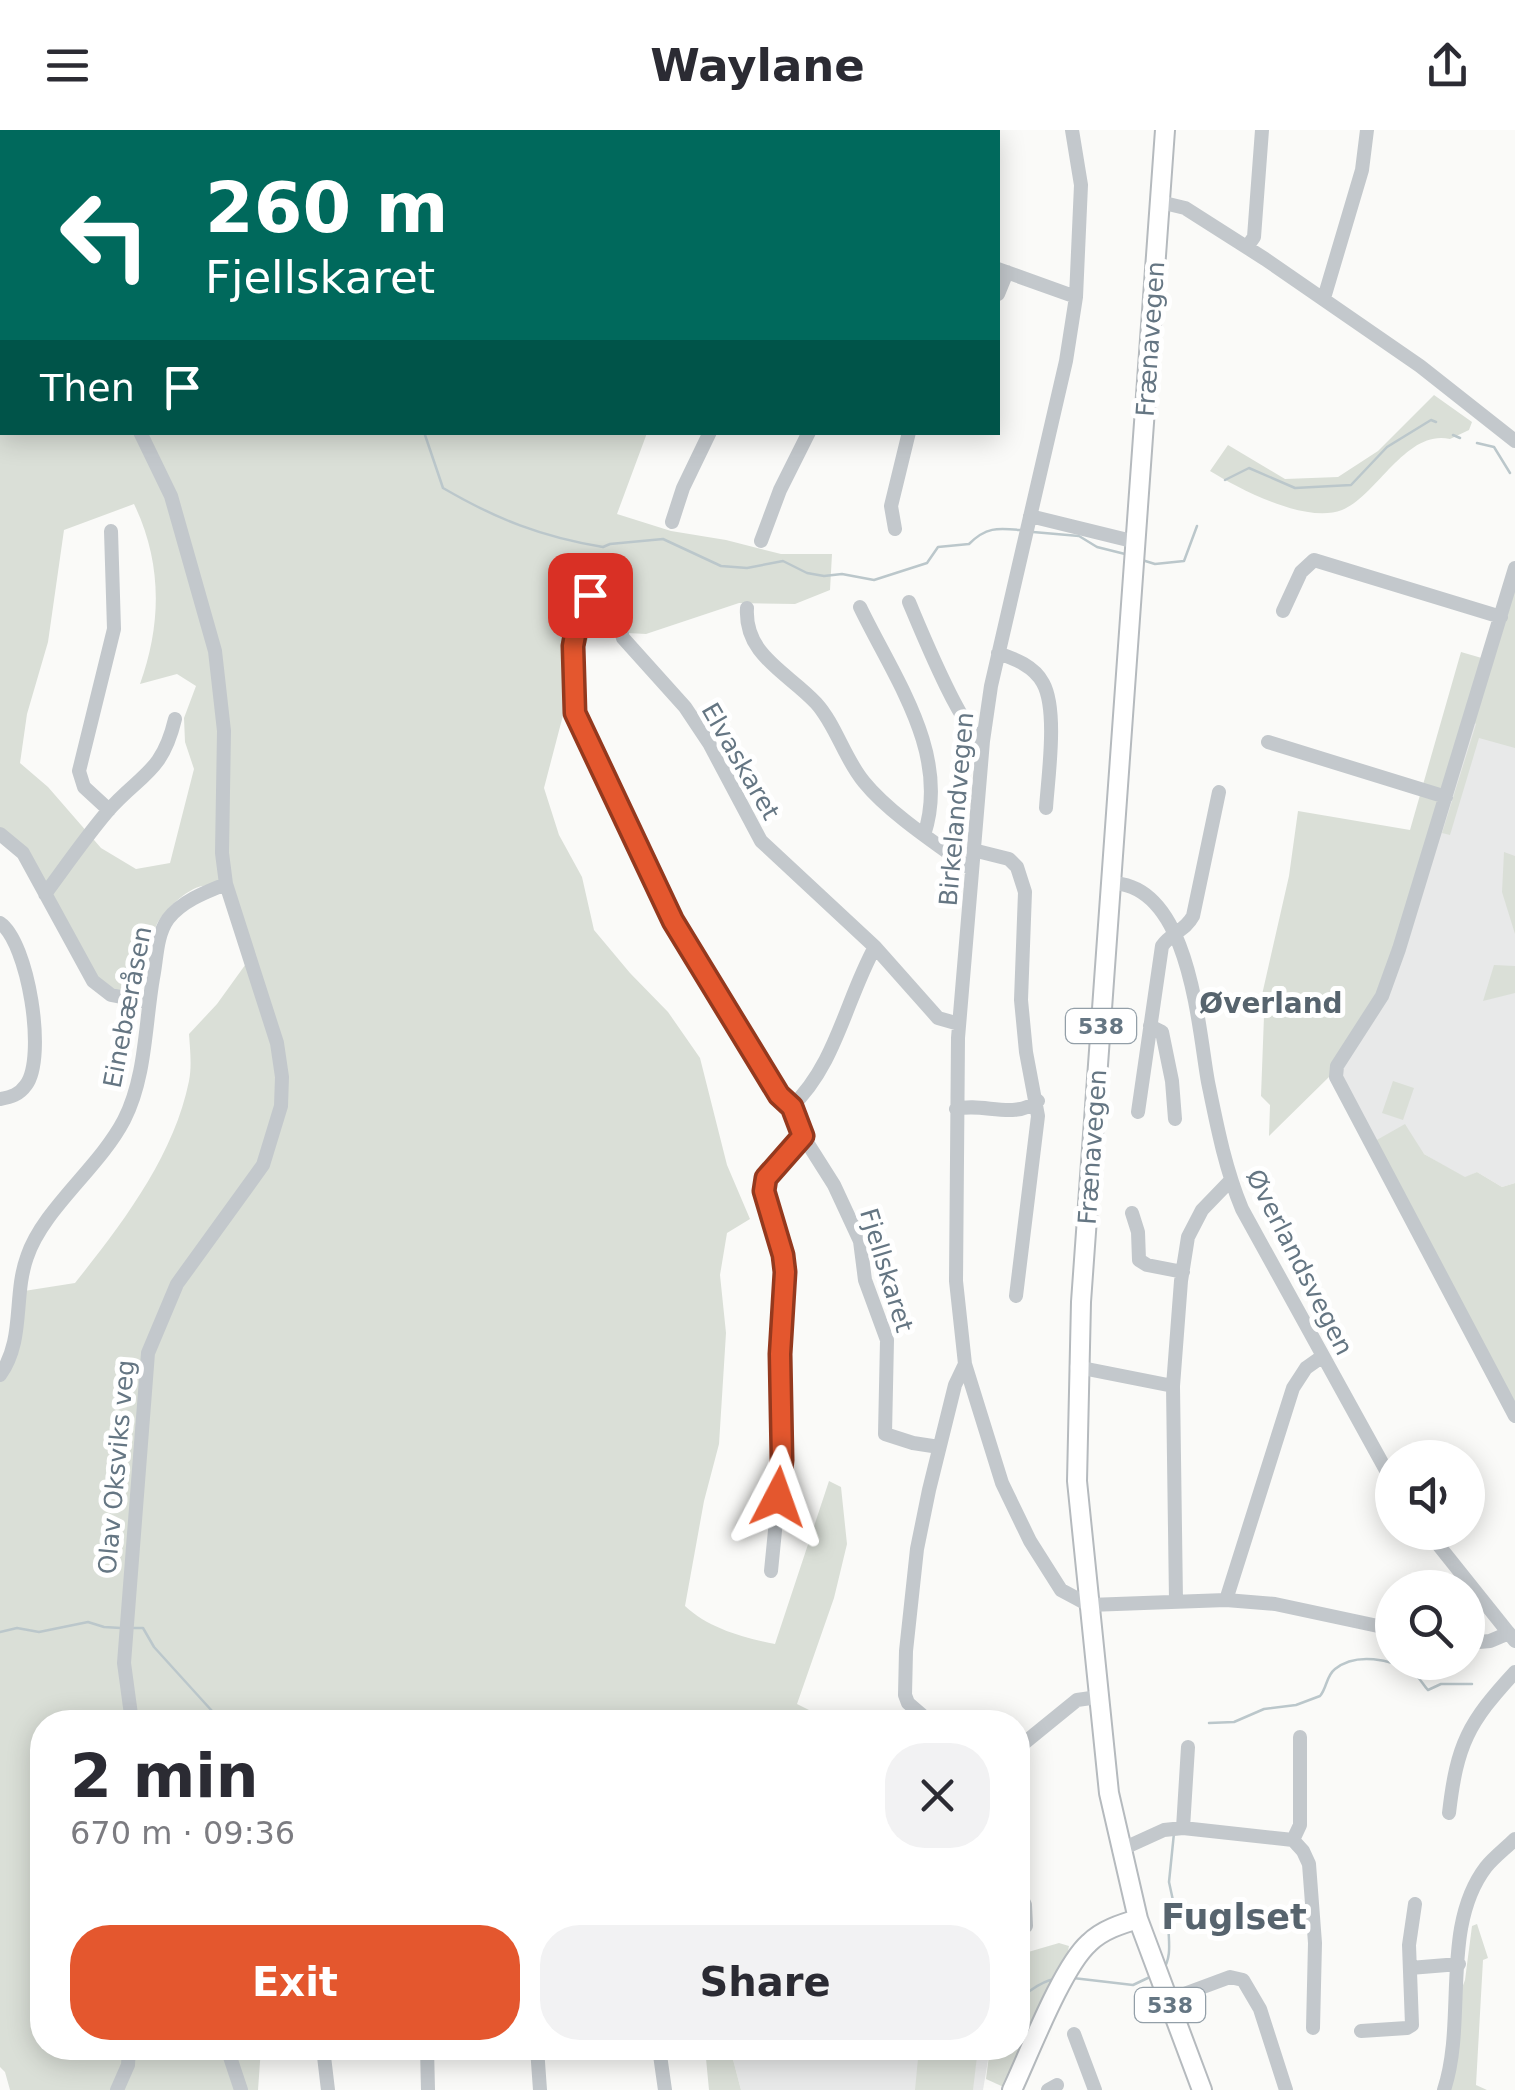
<!DOCTYPE html>
<meta charset="utf-8">
<style>
body{margin:0;font-family:"DejaVu Sans",sans-serif;background:#f2f2f3;color:#2b2b33;height:100vh;display:flex;flex-direction:column;font-size:38px;white-space:nowrap}
*{box-sizing:border-box;margin:0}
p{font-size:32px;color:#7c7c81}
.icon{flex:none;width:55px;height:55px;fill:none;stroke:currentColor;stroke-width:2;stroke-linecap:round;stroke-linejoin:round}
.map{position:relative;flex:1;overflow:hidden}
.drawer{position:absolute;left:30px;top:1580px;width:1000px;height:350px;display:flex;flex-direction:column;background:#fff;border-radius:40px;box-shadow:0 5px 25px #0003}
.drawer>*{flex:none}
.top-card{position:absolute;left:0px;top:0px;width:1000px;height:305px;box-shadow:0 5px 25px #0003;background:#00695c;color:#fff;overflow:hidden}
.fabs{position:absolute;left:1375px;top:1310px;display:grid;gap:20px}
.fabs a{display:grid;place-items:center;width:110px;height:110px;border-radius:50%;background:#fff;box-shadow:0 5px 25px #0003;font-size:50px}
.pin{position:absolute;display:grid;place-items:center;width:85px;height:85px;color:#fff;margin:-42px;border-radius:20px;box-shadow:0 5px 15px #0006}
.me{position:absolute;width:110px;margin:-55px;rotate:4deg;stroke-linejoin:round;filter:drop-shadow(0 0 8px #0008)}
.turn{display:flex;align-items:center;gap:35px;height:210px;padding:0 40px;font-size:45px}
.turn .icon{width:130px;height:130px;stroke-width:2.5}
.turn b{display:block;font-size:70px;line-height:85px}
.then{display:flex;align-items:center;height:95px;padding:0 40px;background:#0003;gap:20px;font-size:38px}
.round{display:grid;place-items:center;flex:none;width:105px;height:105px;border-radius:40px;background:#f2f2f3}
.overview{display:flex;align-items:center;justify-content:space-between;height:170px;padding:0 40px}
h1{font-size:60px;font-weight:700;line-height:75px}
.action{display:flex;gap:20px;margin-top:auto;padding:20px 40px}
.action a{flex:1;height:115px;border-radius:40px;background:#e4572e;color:#fff;font-size:40px;font-weight:700;line-height:115px;text-align:center}
.action a+a{background:#f2f2f3;color:#2b2b33}
header{display:flex;justify-content:space-between;align-items:center;height:130px;padding:0 40px;background:#fff;font-size:45px;font-weight:700}
.map>svg:first-child{display:block}
</style>
<header><svg class="icon" aria-label="menu" viewBox="0 0 24 24"><path d="M4 6h16M4 12h16M4 18h16"/></svg>Waylane<svg class="icon" aria-label="share" viewBox="0 0 24 24"><path d="M12 15V3M7 8l5-5 5 5M5 13v7h14v-7"/></svg></header>
<div class="map">
<svg width="1515" height="1960" viewBox="0 0 1515 1960">
<rect width="100%" height="100%" fill="#fafaf8"/>
<path fill="#e8e9e9" d="M1474 593 1515 603V1053L1502 1057 1477 1042 1465 1048 1424 1024 1375 1011 1339 942Z
M730 1918H990L983 1960H741Z"/>
<path fill="#dadfd7" fill-rule="evenodd" d="M454 0H640L451 2Z
M0 129H2V302L647 303 617 384 671 401 726 410 781 424H832L830 460 795 474 739 473 646 504 591 501 572 551 544 658 559 705 582 747 594 800 630 843 668 882 700 928 727 1035 750 1089 727 1103 720 1145 726 1203 719 1314 704 1371 685 1476C708 1498 744 1508 775 1514L829 1351 841 1357 847 1414 834 1468 797 1574 823 1587 837 1589 835 1592H42V1918H261L258 1960H10L5 1942 0 1937V1245L21 1196 24 1161 75 1153C122 1094 174 1026 189 951 192 936 190 919 189 904L217 874 248 831 226 757C219 757 210 755 202 756 188 758 162 782 156 796 141 830 162 885 101 853L11 714 0 711ZM134 374C162 432 162 493 140 554L177 544 196 556 184 588 185 612 194 639 170 733 136 739 101 718 48 657 20 633 27 584 48 512 64 400Z
M1434 265 1472 292 1469 300 1450 309C1406 299 1377 366 1342 380 1306 394 1241 360 1210 341L1228 315 1285 349 1338 347 1378 321Z
M1515 453V618L1479 608 1450 705 1442 703 1476 594 1474 593 1403 820 1330 946 1269 1006 1270 975 1261 966 1264 886 1259 878 1289 746 1298 681 1410 700 1461 522 1492 531Z
M1504 722 1515 726V804L1502 762Z
M1494 835 1515 836V863L1483 871Z
M1393 951 1414 958 1403 990 1382 983Z
M1405 994 1424 1024 1465 1047 1477 1042 1502 1057 1515 1053V1278L1375 1011Z
M1477 1794 1488 1828 1483 1830 1476 1955 1487 1960H1447L1458 1869 1465 1850 1472 1796Z
M1059 1813 1069 1816 1059 1867 1008 1959 986 1949 990 1918H1018V1825Z
M705 1918H730L741 1960H709Z
M919 1918H978L973 1960H915Z"/>
<g fill="none" stroke-linecap="round" stroke-linejoin="round">
<path stroke="#bbc7cb" stroke-width="2.5" d="M424 302 443 358C496 389 542 407 603 417L610 414 663 409 721 436 747 438 783 431 807 443 824 446 842 444 874 450 927 433 938 417 969 414C986 397 997 398 1020 400
M1453 305 1460 308
M1477 313 1494 317 1510 343
M1225 350 1249 338 1295 358 1351 355 1387 317 1431 290 1436 292
M1033 402 1079 406 1097 417 1125 424
M1142 430 1155 434 1184 431 1197 396
M134 1498H143L154 1517 222 1592
M0 1502 17 1498 39 1502 88 1492 104 1497 121 1498
M1209 1593 1234 1592 1264 1579 1296 1575 1320 1566C1327 1558 1326 1546 1335 1539 1356 1522 1391 1529 1412 1542 1419 1546 1423 1555 1428 1560L1441 1554H1472
M1163 1840C1177 1819 1161 1795 1174 1775L1169 1752 1174 1703
M1073 1848 1133 1855 1152 1846
M1018 1867C1029 1865 1036 1852 1055 1849"/>
<g stroke="#b5babe" stroke-width="22">
<path id="major" d="M1165 0 1081 1172 1077 1351 1109 1663 1138 1789 1202 1960
M1012 1960C1029 1924 1062 1837 1089 1813 1102 1800 1121 1794 1138 1789"/>
</g>
<path stroke="#c3c8cc" stroke-width="14" d="M1072 0 1081 55 1076 167 1066 231 991 556 983 611 958 908 956 1151 965 1234 1002 1353 1030 1411 1061 1460 1089 1475 1226 1470 1275 1474 1392 1499
M84 2 85 0
M223 2 226 0
M736 2 738 0
M862 2 864 0
M955 2 956 0
M1160 72 1185 78 1265 129 1420 236 1515 311
M1247 117 1254 107 1262 0
M998 139 1076 167
M0 144 2 148
M998 164 1007 142
M1324 168 1362 40 1367 0
M1030 386 1136 412
M672 392 683 358 710 302
M895 399 891 376 909 302
M761 411 780 360 809 302
M1515 438 1399 819 1382 866 1337 936 1336 947 1515 1286
M909 472C920 498 962 602 983 611
M860 477C894 548 951 624 924 705
M747 478C744 525 787 542 816 573 836 595 844 628 864 652 889 683 938 715 971 739
M1283 481 1301 442 1314 430 1501 487
M998 523C1015 529 1034 536 1043 553 1058 580 1048 647 1046 678
M1268 612 1446 667
M109 680 84 657 79 641 114 499 111 401
M0 704 23 723 93 851 111 865 147 872
M973 720 1009 729 1017 737 1025 762 1021 870 1026 922 1038 986 1016 1166
M1111 753C1190 754 1198 897 1208 952 1217 996 1225 1038 1242 1079L1392 1351
M45 764C65 737 85 708 107 682 140 644 162 644 175 589
M0 793C28 812 47 927 26 955 19 965 11 967 0 969
M1150 896 1162 902 1172 951 1175 989
M791 977C836 935 846 869 875 817
M956 979C983 972 1014 990 1038 971
M1138 982 1162 816C1171 803 1185 801 1193 786L1219 662
M1132 1083 1138 1102 1139 1130 1147 1135 1183 1142
M1077 1237 1173 1256
M0 1245C25 1210 13 1166 27 1127 43 1079 99 1038 124 990 146 947 145 894 153 848 157 829 156 806 168 789 182 771 206 762 226 754
M939 1317 913 1313 885 1304 887 1210 865 1150 860 1111 834 1055 803 1006 791 977 779 965 673 791 575 583 573 516 578 489 590 465 601 463 614 476 623 508 685 577 709 613 761 711 875 817 938 888 959 894
M1428 1402 1515 1511
M771 1441 782 1330 780 1224 785 1142 783 1125 764 1061 766 1048 803 1006
M1226 1470 1293 1258 1306 1238 1323 1226
M1176 1471 1173 1256 1181 1151 1188 1107 1202 1080 1230 1051
M1468 1513 1490 1511 1509 1503
M132 1592 124 1533 148 1223 177 1154 263 1035 281 976 282 947 277 913 226 754 222 723 224 601 215 521 171 366 140 302
M930 1592 908 1573 905 1565 906 1521 917 1419 929 1360 955 1255 965 1234
M1018 1618 1077 1570 1098 1567
M1449 1683C1457 1614 1468 1593 1515 1542
M1183 1698 1188 1617
M1293 1710 1300 1695V1607
M1120 1720 1164 1700 1183 1698 1293 1710 1303 1721 1309 1734 1315 1813 1313 1898
M1018 1760 1025 1775 1026 1796
M1410 1838 1459 1834
M1168 1870 1230 1847 1243 1850 1260 1879 1286 1960
M1361 1901 1407 1898 1412 1895 1409 1815 1415 1774
M1074 1904 1095 1960
M227 1918 241 1960
M323 1918 328 1960
M427 1918 428 1960
M537 1918 540 1960
M659 1918 665 1960
M117 1960 128 1935 129 1918
M1048 1960 1057 1955
M1444 1960C1467 1891 1440 1797 1486 1737 1494 1727 1506 1718 1515 1709"/>
<use href="#major" stroke="#fff" stroke-width="18"/>
</g>
<g fill="none" stroke-linecap="round" stroke-linejoin="round">
<g stroke="#94391e" stroke-width="25">
<path id="route" d="M590 465 578 489 573 516 575 583 673 791 779 965 792 977 803 1006 766 1048 764 1061 783 1125 785 1142 780 1224 782 1330 778 1367"/>
</g>
<use href="#route" stroke="#e4572e" stroke-width="18"/>
</g>
<g text-anchor="middle" stroke-width="10" stroke-linejoin="round" paint-order="stroke">
<g fill="#fff" stroke="#939fa8" stroke-width="2.5">
<rect x="1066" y="879" width="70" height="34" rx="8"/>
<rect x="1135" y="1858" width="70" height="34" rx="8"/>
</g>
<g font-size="22" font-weight="bold" fill="#657683">
<text x="1101" y="904">538</text>
<text x="1170" y="1883">538</text>
</g>
<g font-size="25" fill="#657683" stroke="#fff">
<text transform="translate(1150 209) rotate(-86)" y="9">Frænavegen</text>
<text transform="translate(741 631) rotate(60)" y="9">Elvaskaret</text>
<text transform="translate(956 679) rotate(-85)" y="9">Birkelandvegen</text>
<text transform="translate(127 877) rotate(-79)" y="9">Einebæråsen</text>
<text transform="translate(1092 1017) rotate(-86)" y="9">Frænavegen</text>
<text transform="translate(1300 1132) rotate(63)" y="9">Øverlandsvegen</text>
<text transform="translate(887 1140) rotate(73)" y="9">Fjellskaret</text>
<text transform="translate(116 1337) rotate(-85)" y="9">Olav Oksviks veg</text>
</g>
<g font-size="28" font-weight="bold" fill="#57646e" stroke="#fff">
<text x="1271" y="883">Øverland</text>
</g>
<g font-size="35" font-weight="bold" fill="#57646e" stroke="#fff">
<text x="1234" y="1799">Fuglset</text>
</g>
</g>
</svg>
<div class="fabs">
<a><svg class="icon" aria-label="sound" viewBox="0 0 24 24"><path d="M4 9h4l5-4v14l-5-4H4zM17 9q2 3 0 6"/></svg></a>
<a><svg class="icon" aria-label="search" viewBox="0 0 24 24"><circle cx="10" cy="10" r="6"/><path d="M15 15l6 6"/></svg></a>
</div>
<div class="pin" style="left:590px;top:465px;background:#d93025"><svg class="icon" aria-label="arrive" viewBox="0 0 24 24"><path d="M6 21V4h12l-3 4 3 4H6"/></svg></div>
<svg class="me" style="left:778px;top:1367px" viewBox="-20 -20 40 40"><path d="M0-17L14 15 0 8-14 15z" fill="#e4572e" stroke="#fff" stroke-width="4"/></svg>
<div class="top-card">
<div class="turn"><svg class="icon" aria-label="left" viewBox="0 0 24 24"><path d="M17 20v-9H6M10 6l-5 5 5 5"/></svg><div><b>260 m</b>Fjellskaret</div></div>
<div class="then">Then<svg class="icon" aria-label="arrive" viewBox="0 0 24 24"><path d="M6 21V4h12l-3 4 3 4H6"/></svg></div>
</div>
<section class="drawer">
<div class="overview"><div><h1>2 min</h1><p>670 m · 09:36</p></div><a class="round"><svg class="icon" aria-label="close" viewBox="0 0 24 24"><path d="M6 6l12 12M18 6L6 18"/></svg></a></div>
<div class="action"><a>Exit</a><a>Share</a></div>
</section>
</div>
